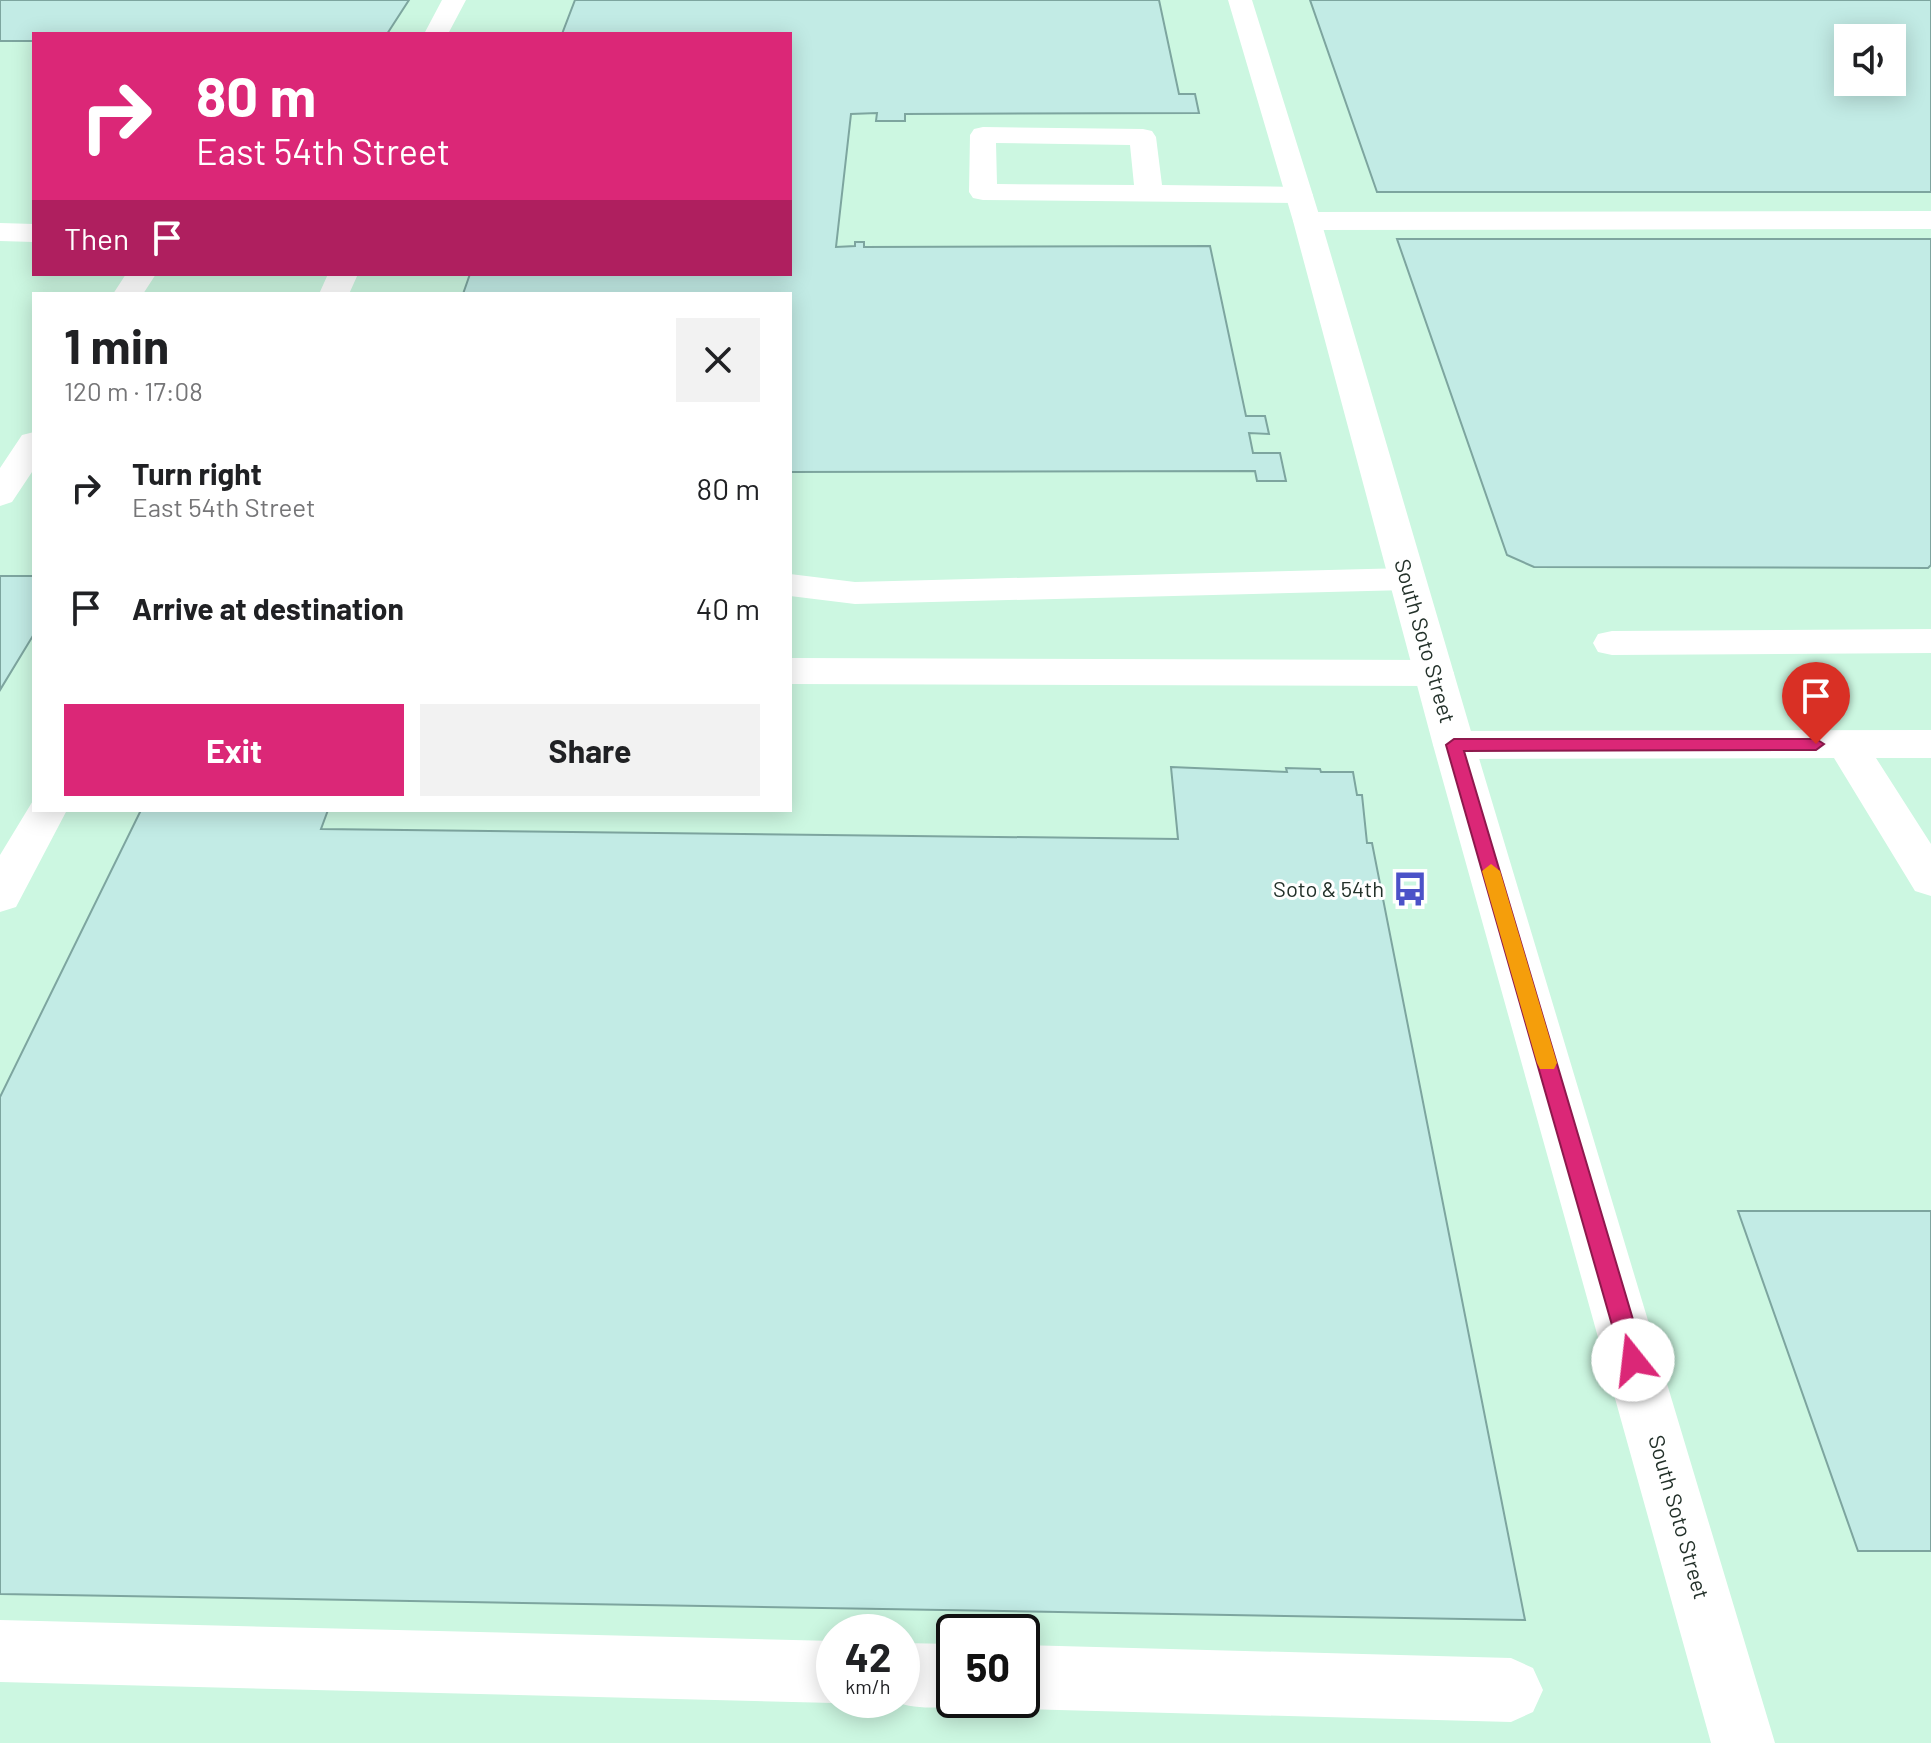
<!DOCTYPE html>
<meta charset="utf-8">
<style>
body{margin:0;font-family:Barlow,sans-serif;background:#f2f2f2;color:#202124;height:100vh;display:flex;flex-direction:column;font-size:30px;white-space:nowrap}
*{box-sizing:border-box;margin:0}
p{font-size:26px;color:#757577}
.icon{flex:none;width:44px;height:44px;fill:none;stroke:currentColor;stroke-width:2;stroke-linecap:round;stroke-linejoin:round}
.map{position:relative;flex:1;overflow:hidden}
.panel{position:absolute;left:32px;top:292px;width:760px;height:520px;display:flex;flex-direction:column;background:#fff;border-radius:0px;box-shadow:0 4px 20px #0003}
.panel>*{flex:none}
.banner{position:absolute;left:32px;top:32px;width:760px;height:244px;border-radius:0px;box-shadow:0 4px 20px #0003;background:#db2777;color:#fff;overflow:hidden}
.controls{position:absolute;left:1834px;top:24px;display:grid;gap:16px}
.controls a{display:grid;place-items:center;width:72px;height:72px;border-radius:0px;background:#fff;box-shadow:0 4px 20px #0003;font-size:40px}
.speed{position:absolute;left:816px;top:1614px;display:flex;gap:16px;font-size:40px;font-weight:700;text-align:center}
.speed>*{display:grid;place-content:center;width:104px;height:104px;border-radius:50%;background:#fff;box-shadow:0 4px 20px #0003;line-height:1}
.speed small{font-size:20px;font-weight:400}
.speed .limit{border:4px solid #111;border-radius:12px;background:#fff;color:#111}
.pin{position:absolute;display:grid;place-items:center;width:68px;height:68px;color:#fff;margin:-82px -34px;border-radius:50% 50% 50% 0;rotate:-45deg;box-shadow:0 0 8px #0007}
.pin .icon{rotate:45deg}
.me{position:absolute;width:88px;margin:-44px;rotate:344deg;stroke-linejoin:round;filter:drop-shadow(0 0 6px #0008)}
.turn{display:flex;align-items:center;gap:28px;height:168px;padding:0 32px;font-size:36px}
.turn .icon{width:104px;height:104px;stroke-width:2.5}
.turn b{display:block;font-size:56px;line-height:68px}
.then{display:flex;align-items:center;height:76px;padding:0 32px;background:#0003;gap:16px;font-size:30px}
.round{display:grid;place-items:center;flex:none;width:84px;height:84px;border-radius:0px;background:#f2f2f2}
.overview{display:flex;align-items:center;justify-content:space-between;height:136px;padding:0 32px}
h1{font-size:48px;font-weight:700;line-height:60px}
.primary-button{display:flex;gap:16px;margin-top:auto;padding:16px 32px}
.primary-button a{flex:1;height:92px;border-radius:0px;background:#db2777;color:#fff;font-size:32px;font-weight:700;line-height:92px;text-align:center}
.primary-button a+a{background:#f2f2f2;color:#202124}
ul{padding:0;list-style:none}
li{display:flex;align-items:center;gap:24px;height:120px;padding:0 32px}
li div{flex:1}
li b{display:block;font-size:30px}
li em{font-style:normal}
.map>svg:first-child{display:block}
</style>
<div class="map">
<svg width="1931" height="1743" viewBox="0 0 1931 1743">
<rect width="100%" height="100%" fill="#e3fff0"/>
<path fill="#ccf7e1" fill-rule="evenodd" d="M0 0H1931V1743H0ZM34 34H790V274H34ZM1848 38H1892V82H1848ZM34 294H790V810H34ZM834 1632H902V1700H834ZM954 1632H1022V1700H954Z"/>
<path fill="#c2ebe5" stroke="#7da59f" stroke-width="2" fill-rule="evenodd" d="M0 0H409L387 34H34V41H0Z
M575 0H1159L1179 94H1195L1199 113 905 114V121H876L877 113 851 114 836 247 855 246V242H864V247L1210 246 1246 416H1265L1269 434 1249 433 1253 453H1280L1286 481H1257L1255 471 790 472V294H463L470 274H790V34H562Z
M1310 0H1931V192H1377ZM1848 38H1892V82H1848Z
M1397 239H1931V565L1928 568 1534 567 1507 555Z
M0 576H34V634L0 690Z
M1171 767 1287 772 1286 768 1320 769 1321 772H1353L1357 795H1362L1367 843H1372L1525 1620 0 1594V1097L141 810H328L321 829 1178 839Z
M1738 1211H1931V1551H1858Z"/>
<g fill="none" stroke-linecap="round" stroke-linejoin="round">
<path fill="#fff" fill-rule="evenodd" d="M442 0H466L448 34H424Z
M983 127 1143 129 1152 131 1156 137 1162 185 1299 187 1309 189 1313 195 1309 201 1299 203 983 200 973 198 969 192 970 135 974 129ZM996 143 1130 145 1134 185 997 184Z
M1931 211V229L1307 230 1297 227 1293 221 1297 215 1307 212Z
M0 223 34 224V242L0 241Z
M126 274H156L143 294H113Z
M328 274H358L349 294H319Z
M34 432V469L12 502 0 506V468L22 435Z
M1407 568 1420 571 1426 579 1420 587 1407 590 855 604 790 596V574L855 582Z
M1931 629V653L1612 655 1598 652 1593 643 1598 634 1612 631Z
M790 658 1434 660 1448 664 1454 673 1448 682 1434 686 790 684Z
M1931 730V758H1876L1931 844V896L1915 891 1834 758 1454 759 1440 755 1433 745 1440 735 1454 731Z
M34 799V810H67L16 907 0 912V855Z
M0 1620 834 1641V1700H842L834 1703 0 1682Z
M902 1643 954 1644V1700H972C947 1710 914 1710 889 1700H902Z
M1022 1645 1511 1658 1533 1668 1543 1690 1533 1712 1511 1722 1022 1709 1001 1700H1022Z"/>
<path fill="#fff" fill-rule="evenodd" d="M1228 0H1252L1321 221 1475 745 1775 1743H1711L1433 745 1293 221Z"/>
</g>
<path fill="#db2777" stroke="#8e194d" stroke-width="2" d="M1454 739H1816L1824 744 1816 750 1464 751 1645 1360 1641 1368 1633 1371 1625 1368 1622 1360 1446 745Z"/>
<path fill="#f59e0b" d="M1491 864 1500 871 1557 1063 1554 1069H1540L1537 1063 1482 871Z"/>
<defs>
<g id="bus-bare" transform="scale(2.76)"><path d="M-5-6H5V4H4V6H2V4H-2V6H-4V4H-5ZM-3.5-4V0h7V-4ZM-3.5 1.2v1.5H-2V1.2ZM2 1.2v1.5H3.5V1.2Z" fill="#4b52c8" stroke="#fff" stroke-width="2.5" paint-order="stroke"/></g>
</defs>
<g fill-rule="evenodd">
<use href="#bus-bare" x="1410" y="889"/>
</g>
<g text-anchor="middle" stroke-width="6" stroke-linejoin="round" paint-order="stroke">
<g font-size="22" fill="#23312a" stroke="#fff">
<text transform="translate(1425 641) rotate(74)" y="8">South Soto Street</text>
<text transform="translate(1679 1517) rotate(74)" y="8">South Soto Street</text>
</g>
<g font-size="22" fill="#23312a" stroke="#fff" text-anchor="end">
<text x="1384" y="897">Soto &amp; 54th</text>
</g>
</g>
</svg>
<div class="controls">
<a><svg class="icon" aria-label="sound" viewBox="0 0 24 24"><path d="M4 9h4l5-4v14l-5-4H4zM17 9q2 3 0 6"/></svg></a>
</div>
<div class="speed"><div>42<small>km/h</small></div><div class="limit">50</div></div>
<div class="pin" style="left:1816px;top:744px;background:#d93025"><svg class="icon" aria-label="arrive" viewBox="0 0 24 24"><path d="M6 21V4h12l-3 4 3 4H6"/></svg></div>
<svg class="me" style="left:1633px;top:1360px" viewBox="-20 -20 40 40"><circle r="19" fill="#fff"/><path d="M0-13L10 11 0 6-10 11z" fill="#db2777"/></svg>
<div class="banner">
<div class="turn"><svg class="icon" aria-label="right" viewBox="0 0 24 24"><path d="M7 20v-9h11M14 6l5 5-5 5"/></svg><div><b>80 m</b>East 54th Street</div></div>
<div class="then">Then<svg class="icon" aria-label="arrive" viewBox="0 0 24 24"><path d="M6 21V4h12l-3 4 3 4H6"/></svg></div>
</div>
<section class="panel">
<div class="overview"><div><h1>1 min</h1><p>120 m · 17:08</p></div><a class="round"><svg class="icon" aria-label="close" viewBox="0 0 24 24"><path d="M6 6l12 12M18 6L6 18"/></svg></a></div>
<ul>
<li><svg class="icon" aria-label="right" viewBox="0 0 24 24"><path d="M7 20v-9h11M14 6l5 5-5 5"/></svg><div><b>Turn right</b><p>East 54th Street</p></div><em>80 m</em></li>
<li><svg class="icon" aria-label="arrive" viewBox="0 0 24 24"><path d="M6 21V4h12l-3 4 3 4H6"/></svg><div><b>Arrive at destination</b></div><em>40 m</em></li>
</ul>
<div class="primary-button"><a>Exit</a><a>Share</a></div>
</section>
</div>
